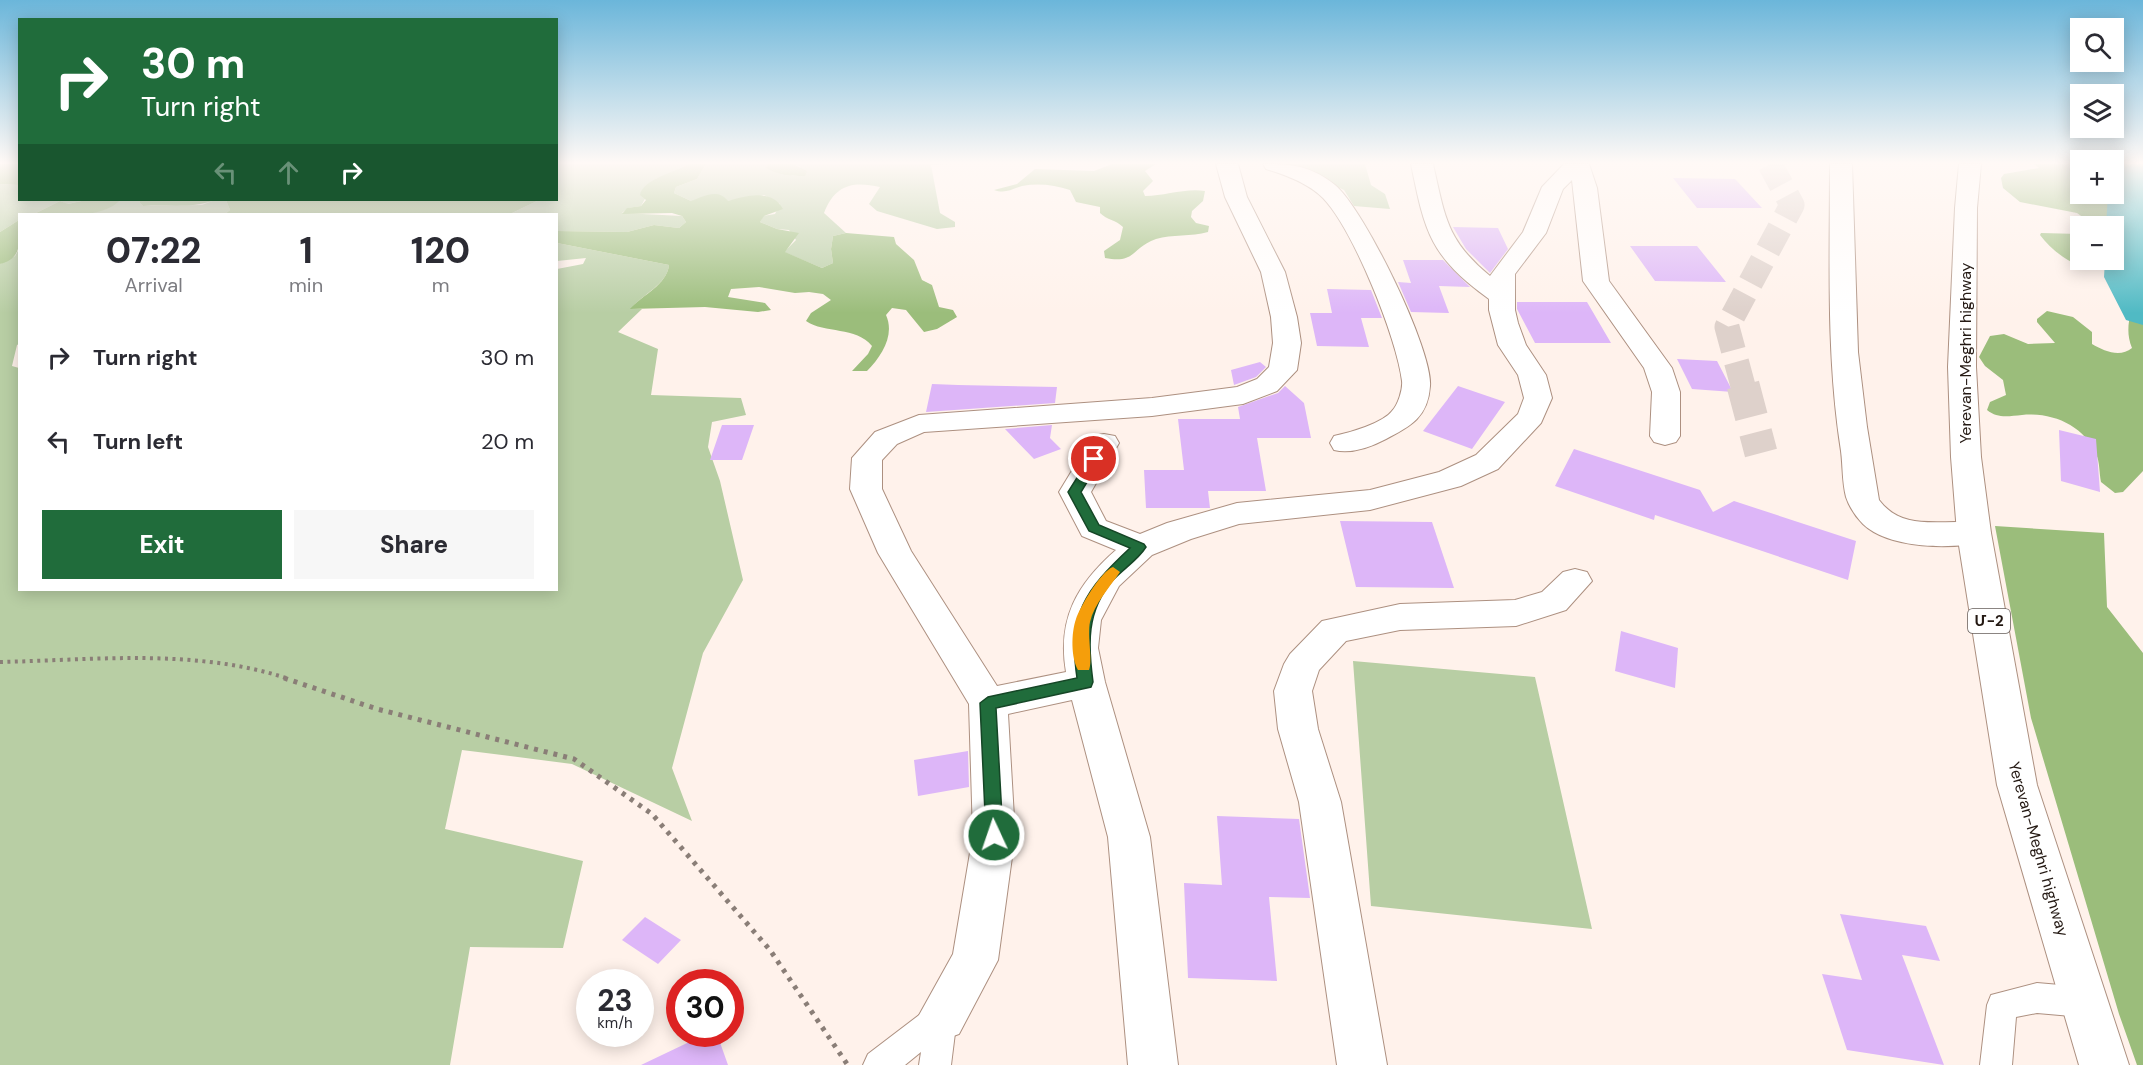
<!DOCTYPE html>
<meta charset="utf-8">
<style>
body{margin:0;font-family:"DM Sans","Noto Sans Armenian",sans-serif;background:#f7f7f7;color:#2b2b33;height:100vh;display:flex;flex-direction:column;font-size:22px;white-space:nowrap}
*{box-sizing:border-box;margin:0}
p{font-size:20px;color:#7c7c81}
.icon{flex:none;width:33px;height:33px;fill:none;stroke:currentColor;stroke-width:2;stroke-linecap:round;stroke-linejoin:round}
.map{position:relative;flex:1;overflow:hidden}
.side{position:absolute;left:18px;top:213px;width:540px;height:378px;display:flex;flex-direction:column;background:#fff;border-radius:0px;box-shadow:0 3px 15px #0003}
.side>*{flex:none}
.guide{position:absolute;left:18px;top:18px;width:540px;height:183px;border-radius:0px;box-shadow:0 3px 15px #0003;background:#206c3b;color:#fff;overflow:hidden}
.buttons{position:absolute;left:2070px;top:18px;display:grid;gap:12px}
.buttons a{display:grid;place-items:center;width:54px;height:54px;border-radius:0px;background:#fff;box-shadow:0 3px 15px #0003;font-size:30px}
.speed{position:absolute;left:576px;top:969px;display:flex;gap:12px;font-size:30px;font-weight:700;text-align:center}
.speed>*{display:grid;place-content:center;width:78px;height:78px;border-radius:50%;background:#fff;box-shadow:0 3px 15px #0003;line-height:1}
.speed small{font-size:15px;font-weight:400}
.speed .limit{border:9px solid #d22;background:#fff;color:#111}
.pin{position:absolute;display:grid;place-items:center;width:51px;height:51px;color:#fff;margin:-26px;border:3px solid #fff;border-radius:50%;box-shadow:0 2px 6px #0007}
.me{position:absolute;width:66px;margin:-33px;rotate:357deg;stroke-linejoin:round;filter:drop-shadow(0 0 4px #0008)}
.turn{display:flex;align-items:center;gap:21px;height:126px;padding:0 24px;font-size:27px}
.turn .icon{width:78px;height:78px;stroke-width:2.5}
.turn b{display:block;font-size:42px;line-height:51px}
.lanes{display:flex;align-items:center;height:57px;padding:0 24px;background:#0003;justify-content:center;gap:30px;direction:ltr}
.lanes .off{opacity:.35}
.eta{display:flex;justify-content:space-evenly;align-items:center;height:102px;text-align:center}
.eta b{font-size:36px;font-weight:800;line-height:42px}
.button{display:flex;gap:12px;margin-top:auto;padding:12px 24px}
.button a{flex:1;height:69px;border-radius:0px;background:#206c3b;color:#fff;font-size:24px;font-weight:800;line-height:69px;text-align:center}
.button a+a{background:#f7f7f7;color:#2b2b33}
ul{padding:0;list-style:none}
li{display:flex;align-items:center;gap:18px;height:84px;padding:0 24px}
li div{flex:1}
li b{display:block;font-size:22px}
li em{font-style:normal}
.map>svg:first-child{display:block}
</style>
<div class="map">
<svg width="2143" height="1065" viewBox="0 0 2143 1065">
<rect width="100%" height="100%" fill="#fff2eb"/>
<path fill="#b8cea4" d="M557 164H689L656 179 641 206 628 208 622 213 682 216 686 222 679 228 654 225 627 232 557 231 556 214H510L539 200H556Z
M706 164H767L766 168 794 176H805L800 167 793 164H949L931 165 940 213 955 222V227L937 229 877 211 869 204 880 187C852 181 835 185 824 213L846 233 833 236 831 249 833 263 822 268 784 252 796 240 789 230 777 229 760 222 763 216 775 214 780 204 764 195 728 201H691L674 193 676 187 697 179Z
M1288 164H1365L1371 185 1385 194 1390 209 1354 206 1344 190Z
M0 184 19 185 20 200H86L67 204 60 201 34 214H20L19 220 0 232Z
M120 200H141L139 202 143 206 202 205 215 200H226L230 210 225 214H84L106 209Z
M557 243 669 265C667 285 642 294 631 309H642L618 332 658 349 651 395 741 398 746 415 712 422 708 447 720 481 743 580 703 653 672 768 692 821 572 764 462 750 445 829 583 861 563 948 470 947 450 1065H0V264L15 256 19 249V344L17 345 12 366 19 368 20 590H556L557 269 583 264 586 258 557 261Z
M1353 661 1535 677 1592 929 1371 906Z"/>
<path fill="#9bbd7b" d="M0 164H19V185L0 184Z
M689 164H706L697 179 676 187 674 193 691 201C704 196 718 188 728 201 745 196 772 188 783 209L764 216 760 222 777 229 799 233 785 252 822 268 833 263 831 249 833 236 846 233 894 237 896 244 914 260 922 280 932 285 939 307 953 310 957 317 937 329 924 332 906 310 892 308 886 315C895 335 882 356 867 371H852L868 354 872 346C856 326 825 334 806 321L811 313 831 300 823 294 809 292 795 293 759 287 731 289 728 297 765 303 771 310 758 312 705 307 630 309C642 295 667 285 669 265L557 243V231L627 232 654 225 679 228 686 222 682 216 672 213 622 214 627 208 641 206 646 200 640 195C642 180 676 171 689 164Z
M767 164H793L807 171 805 176C792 176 777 175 766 168Z
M1112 164H1156L1145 171 1153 181 1143 191 1145 196C1165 196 1185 188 1205 191L1203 201 1192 211 1191 217 1196 223 1209 226 1208 232C1191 237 1172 234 1156 239 1131 248 1136 264 1105 258L1104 251 1120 240 1123 227C1116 220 1107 220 1100 213V207L1076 202 1070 190C1055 185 1038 183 1022 186 1011 189 1006 194 994 190L1017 184 1035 169 1094 171Z
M2034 164H2080V194H2114V171L2124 183 2129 217 2143 245V471L2123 492 2115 493 2101 482C2099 473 2100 462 2096 454 2084 426 2053 412 2022 415 2009 416 1998 419 1987 410L1990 402 2006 395 2003 380 1985 366 1979 357 1990 336 2004 334 2028 344 2055 343 2037 322V319L2047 311 2073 317 2092 332V344C2104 351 2120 358 2132 348 2120 319 2143 302 2127 277 2120 268 2111 263 2099 262L2095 269C2074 268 2052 251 2040 235L2041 233 2080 234V260H2114V226H2095L2077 213 2020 202 2003 188 2001 178 2004 174 2039 168Z
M86 200H120C104 219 58 215 34 214L60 201 68 204Z
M141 200H215C189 209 170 204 143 206L139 202Z
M226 200H539L510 214H225L230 210Z
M19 220C20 239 23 259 0 264V232Z
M1995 526 2104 533 2107 607 2143 653V1065H2137L2119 1014 2031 718Z"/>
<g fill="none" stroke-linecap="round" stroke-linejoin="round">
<path fill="#50bac4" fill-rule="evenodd" d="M2122 164H2143V325L2126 320 2104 277 2105 260H2114V226H2106L2108 194H2114V173Z"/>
</g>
<path fill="#ddb6f8" d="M1673 178 1735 179 1762 208H1697Z
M1453 227 1498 228 1508 249 1490 273 1466 249Z
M1630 246H1697L1726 282 1655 281Z
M1403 260H1443L1470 287 1439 286 1449 313 1411 312 1398 282 1411 283Z
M1327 289 1371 290 1382 318H1361L1369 347 1317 346 1310 313H1332Z
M1517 302H1587L1611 343H1535L1517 309Z
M1677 359 1717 361 1733 392 1692 389Z
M1260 362 1266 367 1256 377 1234 385 1231 370Z
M932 384 958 385 1057 387 1055 403 926 412Z
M1285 386 1304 403 1311 438H1257L1266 491H1208L1210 508H1146L1144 470H1184L1178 419H1240L1238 407 1278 393Z
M1458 386 1505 402 1472 449 1423 431Z
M722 425H754L742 460H710Z
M1052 425 1050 438 1061 449 1034 459 1005 429Z
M2059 430 2096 439 2100 492 2061 481Z
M1574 449 1700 490 1713 512 1734 501 1856 541 1848 580 1655 515 1654 520 1555 486Z
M1340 521 1432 522 1454 588 1356 587Z
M1621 631 1678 648 1675 688 1615 671Z
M968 751 969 787 918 796 914 760Z
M1217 816 1299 819 1310 898 1269 897 1277 981 1188 978 1184 883 1222 885Z
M1840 914 1926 926 1940 961 1902 955 1944 1065 1847 1050 1822 974 1862 980Z
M645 917 681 940 658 964 622 940Z
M706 1034H717L728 1065H641Z"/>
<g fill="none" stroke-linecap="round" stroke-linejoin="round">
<path stroke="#ded1cb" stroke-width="25" stroke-dasharray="25 12" stroke-linecap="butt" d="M1743 386 1727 327 1792 205 1770 164"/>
<path stroke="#ded1cb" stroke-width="33" stroke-dasharray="33 16" stroke-linecap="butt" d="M1743 385 1761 453"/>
<g stroke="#ad9080" stroke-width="2">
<path id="service" d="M2037 983 2083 987 2094 992 2098 1002 2094 1012 2083 1017 2037 1013 2016 1017 2012 1065H1980L1987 1005 1991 995Z
M942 1002 953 1006 957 1017 951 1065H919L921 1052 905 1065H863L868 1054 931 1006Z"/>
</g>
<g stroke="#ad9080" stroke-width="2">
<path id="minor" d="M1216 164H1238L1247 197 1285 272 1297 317 1301 343 1297 370 1277 391 1243 404 1152 416 924 432 897 444 882 460V489L911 551 997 686 1066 672C1057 619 1077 584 1116 550L1082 536 1059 492 1093 436 1104 434 1115 436 1119 443 1091 492 1106 521 1140 534 1167 523 1237 503 1370 490 1439 472 1476 455 1518 414 1524 398 1518 375 1498 345 1489 310V299C1430 256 1425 233 1411 164H1433C1445 216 1446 240 1490 276L1523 232 1542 187 1564 164H1589L1597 188 1609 281 1672 368 1680 392V436L1676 442 1665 445 1654 442 1650 436 1652 392 1644 368 1583 281 1572 180 1563 189 1546 233 1515 274V310L1518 323 1526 345 1546 375 1552 398 1541 423 1498 469 1461 486 1370 510 1239 524 1191 539 1152 555 1119 586 1101 620 1098 648 1105 682 1150 837 1178 1065H1128L1108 837 1072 700 1008 714 1015 835 998 960 959 1034 942 1040 925 1034 918 1017 953 954 973 835 969 704 878 553 850 489 852 458 875 432 919 415 1152 398 1237 387 1257 379 1269 367 1273 343 1271 317 1261 272 1225 197Z
M1263 164C1293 164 1311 166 1335 185 1364 209 1433 350 1430 386 1428 417 1411 426 1386 439 1371 447 1352 454 1334 450L1330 443 1334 436C1349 433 1383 423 1392 411 1398 405 1403 389 1402 381 1397 338 1353 229 1323 198 1308 183 1286 175 1266 169Z
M1830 164H1852L1858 352 1867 427 1879 500C1906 536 1949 515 1986 525L1991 533 1986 541C1953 550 1889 549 1863 524 1856 517 1849 506 1846 497 1842 482 1843 466 1841 451 1826 356 1830 260 1830 164Z
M1575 569 1587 572 1592 581 1566 610 1516 626 1400 630 1346 641 1319 670 1312 691 1318 729 1341 802 1387 1065H1337L1299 802 1278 729 1274 691 1284 664 1290 654 1322 621 1400 604 1515 600 1542 592 1563 572Z"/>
</g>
<g stroke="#ad9080" stroke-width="2">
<path id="trunk" d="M1959 164H1981L1977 208 1976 367 1981 457 1991 533 2037 785 2129 1065H2079L1997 785 1957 533 1951 457 1948 367 1955 208Z"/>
</g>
<path stroke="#8a7e77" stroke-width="4" stroke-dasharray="3 4.5" stroke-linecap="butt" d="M0 662C95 660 197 648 289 679"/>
<path stroke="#8a7e77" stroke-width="5" stroke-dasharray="4 6" stroke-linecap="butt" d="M284 678 377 709 574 759 652 814 770 950 847 1064"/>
<use href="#service" fill="#fff" fill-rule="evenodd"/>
<use href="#minor" fill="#fff" fill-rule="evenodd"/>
<use href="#trunk" fill="#fff" fill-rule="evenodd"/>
</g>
<linearGradient id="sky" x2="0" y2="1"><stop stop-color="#6bb6da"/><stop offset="0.52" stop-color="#fff9f6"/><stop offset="1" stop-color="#fff9f6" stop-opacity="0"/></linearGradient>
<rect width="2143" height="313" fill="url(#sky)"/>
<path fill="#206c3b" stroke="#154626" stroke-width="1.5" d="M1094 455 1101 459 1081 492 1099 525 1144 544 1146 547C1138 560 1123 569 1113 580 1086 611 1088 645 1093 682L1091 687 996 708 1003 835 1001 841 994 843 988 841 986 835 980 703 988 697 1077 678C1068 614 1084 591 1130 548L1089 531 1068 492 1090 457Z"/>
<path fill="#f59e0b" d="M1113 567 1120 572C1110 587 1094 604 1090 622 1087 635 1093 661 1089 670H1078C1071 658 1071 633 1076 619 1080 607 1101 571 1113 567Z"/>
<g text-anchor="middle" stroke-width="4.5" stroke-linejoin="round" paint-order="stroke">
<rect fill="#fff" stroke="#665e5a" stroke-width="1.5" x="1968" y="609" width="42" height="24" rx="4.5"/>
<g font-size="15" font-weight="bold" fill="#241913">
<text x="1989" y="626">Մ-2</text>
</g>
<g font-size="16" fill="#241913" stroke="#fff">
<text transform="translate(1965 353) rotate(-90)" y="6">Yerevan-Meghri highway</text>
<text transform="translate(2039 849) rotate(74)" y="6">Yerevan-Meghri highway</text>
</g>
</g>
</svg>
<div class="buttons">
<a><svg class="icon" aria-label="search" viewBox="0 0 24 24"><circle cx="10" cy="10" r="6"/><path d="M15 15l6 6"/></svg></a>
<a><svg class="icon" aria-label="layers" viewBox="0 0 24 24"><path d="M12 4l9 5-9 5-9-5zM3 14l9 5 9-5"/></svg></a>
<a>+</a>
<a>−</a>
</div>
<div class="speed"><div>23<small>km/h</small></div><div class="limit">30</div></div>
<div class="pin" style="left:1094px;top:459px;background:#d93025"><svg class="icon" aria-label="arrive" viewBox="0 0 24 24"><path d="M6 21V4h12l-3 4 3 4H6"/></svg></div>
<svg class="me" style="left:994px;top:835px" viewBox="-20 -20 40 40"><circle r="17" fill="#206c3b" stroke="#fff" stroke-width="3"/><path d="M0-11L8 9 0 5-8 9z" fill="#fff"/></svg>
<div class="guide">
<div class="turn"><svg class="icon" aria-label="right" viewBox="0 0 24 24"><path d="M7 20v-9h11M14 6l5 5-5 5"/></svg><div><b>30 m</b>Turn right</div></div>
<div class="lanes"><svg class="icon off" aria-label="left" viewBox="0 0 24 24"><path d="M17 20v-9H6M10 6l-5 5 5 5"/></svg><svg class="icon off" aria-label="ahead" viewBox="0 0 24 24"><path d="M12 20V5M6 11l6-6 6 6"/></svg><svg class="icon" aria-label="right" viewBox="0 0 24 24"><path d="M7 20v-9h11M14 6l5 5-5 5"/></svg></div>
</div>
<section class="side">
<div class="eta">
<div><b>07:22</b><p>Arrival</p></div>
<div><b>1</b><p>min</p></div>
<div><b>120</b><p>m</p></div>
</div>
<ul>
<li><svg class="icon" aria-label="right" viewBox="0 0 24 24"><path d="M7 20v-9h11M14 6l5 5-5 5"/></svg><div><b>Turn right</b></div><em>30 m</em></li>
<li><svg class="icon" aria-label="left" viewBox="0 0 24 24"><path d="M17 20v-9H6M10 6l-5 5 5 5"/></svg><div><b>Turn left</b></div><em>20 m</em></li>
</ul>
<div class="button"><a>Exit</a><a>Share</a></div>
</section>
</div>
